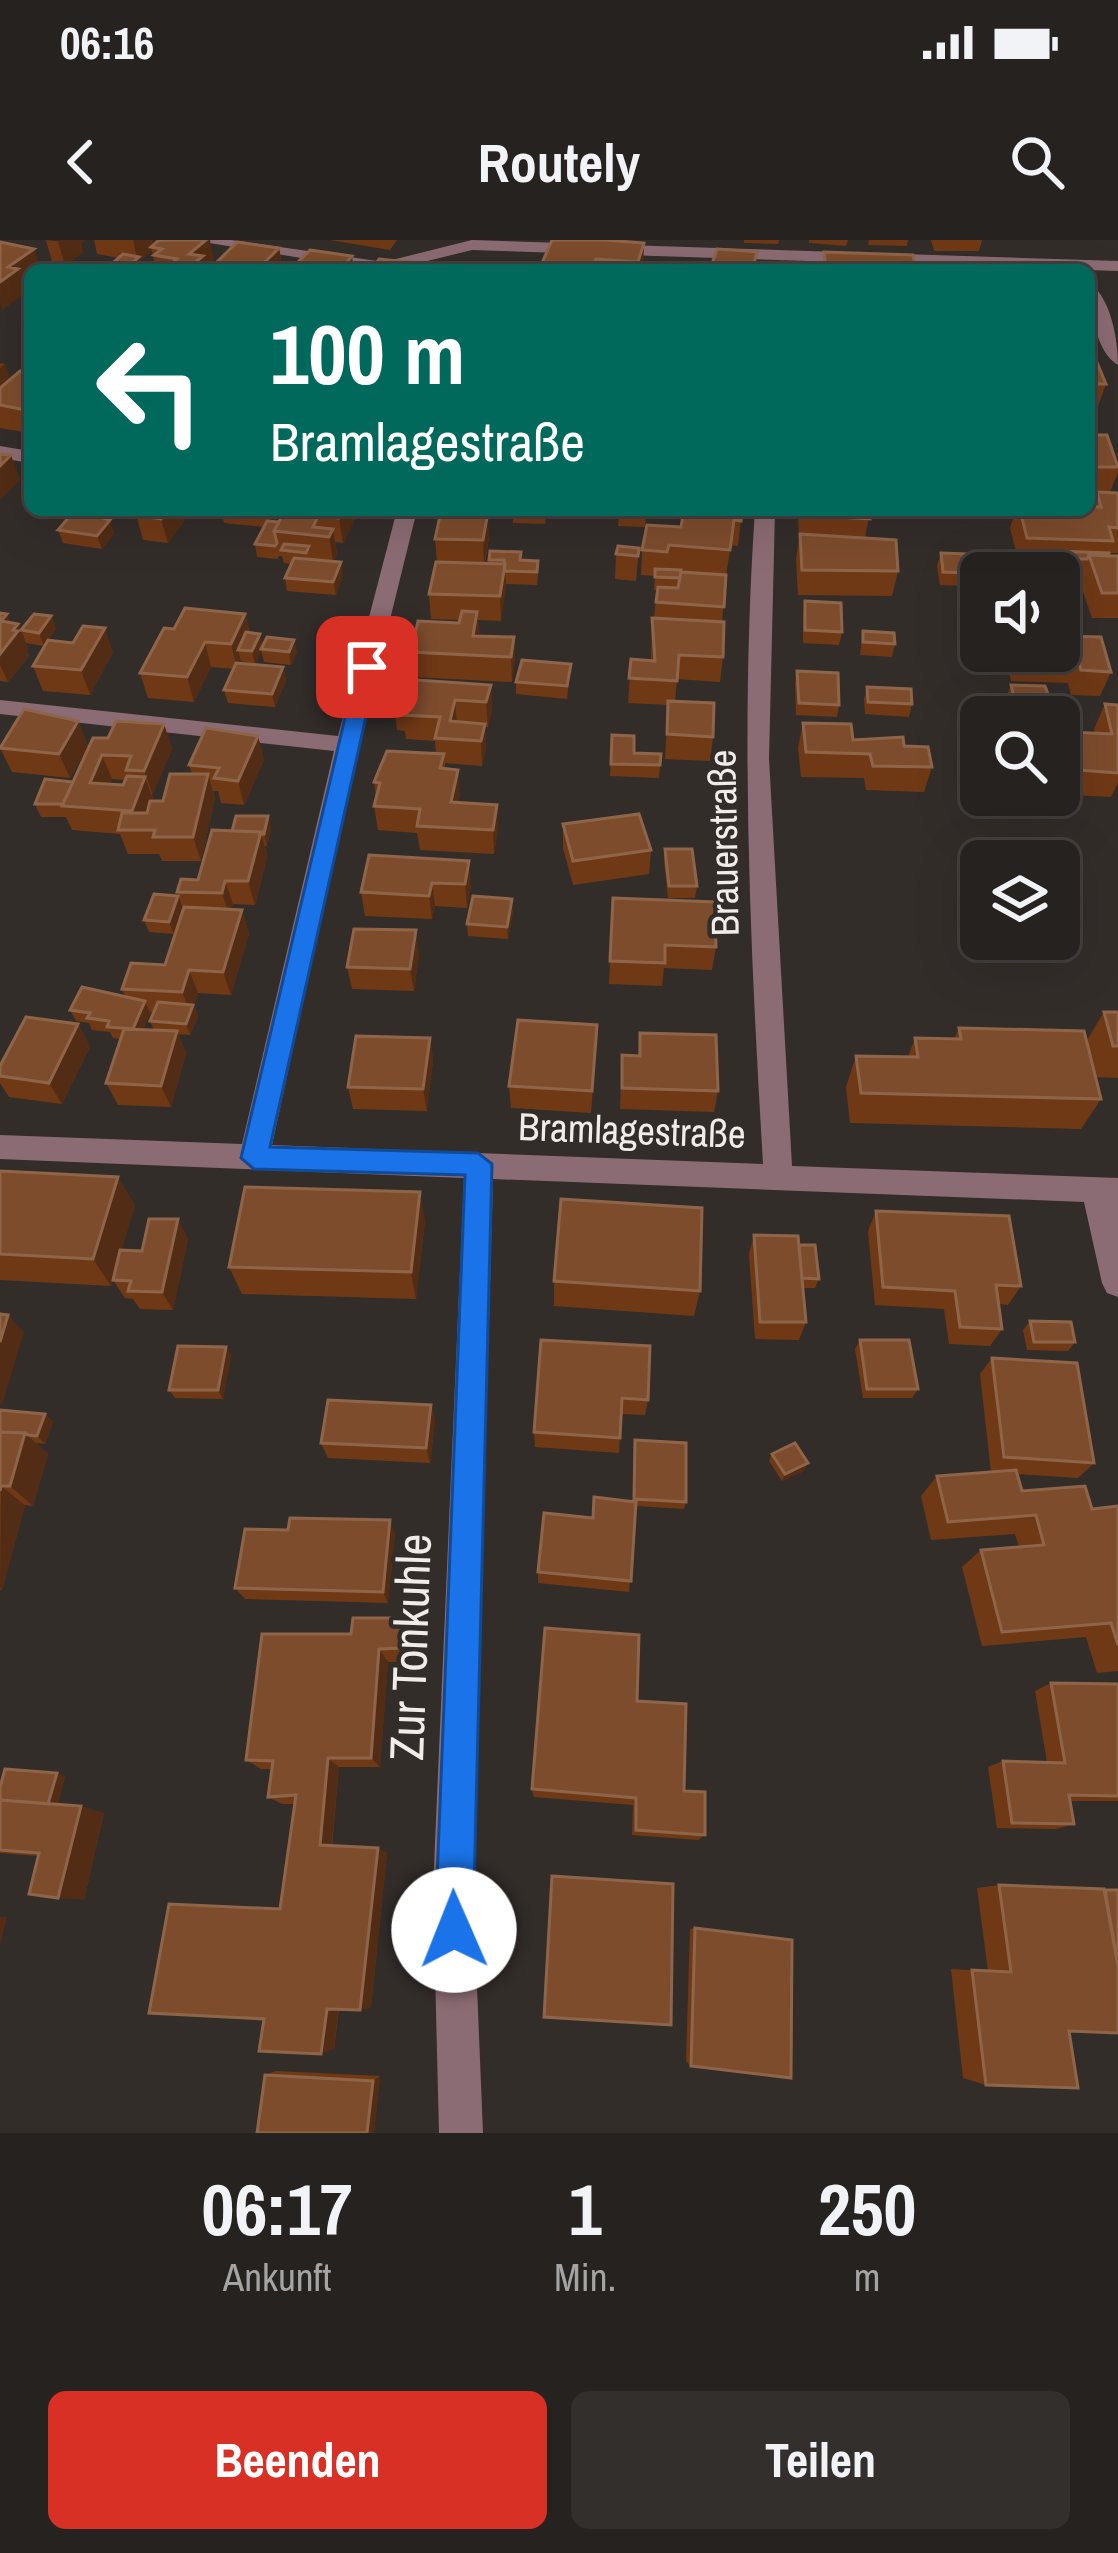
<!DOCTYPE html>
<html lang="de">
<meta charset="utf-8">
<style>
body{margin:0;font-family:"Archivo Narrow",sans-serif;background:#322f2d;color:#f1f3f6;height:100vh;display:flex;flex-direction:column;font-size:45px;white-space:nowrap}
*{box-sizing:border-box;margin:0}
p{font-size:39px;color:#a4a4a5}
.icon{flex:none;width:66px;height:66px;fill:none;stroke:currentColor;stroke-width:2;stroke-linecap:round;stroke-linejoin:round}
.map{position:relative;height:1893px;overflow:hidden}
.details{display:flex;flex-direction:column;background:#262220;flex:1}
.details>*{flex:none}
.hud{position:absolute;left:24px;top:24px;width:1071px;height:252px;border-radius:18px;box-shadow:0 12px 48px #0002,0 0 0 3px #423f3e;background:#00695c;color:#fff;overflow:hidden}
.tools{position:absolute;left:960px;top:312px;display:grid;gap:24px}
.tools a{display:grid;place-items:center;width:120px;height:120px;border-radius:18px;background:#262220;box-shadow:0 12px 48px #0002,0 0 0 3px #423f3e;font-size:60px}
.pin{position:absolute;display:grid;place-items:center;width:102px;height:102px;color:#fff;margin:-51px;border-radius:24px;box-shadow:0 6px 18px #0006}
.me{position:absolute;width:132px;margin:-66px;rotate:359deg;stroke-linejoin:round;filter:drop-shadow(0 0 9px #0008)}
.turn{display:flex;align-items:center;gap:42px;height:252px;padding:0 48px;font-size:54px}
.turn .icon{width:156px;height:156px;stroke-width:2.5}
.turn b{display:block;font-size:84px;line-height:102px}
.eta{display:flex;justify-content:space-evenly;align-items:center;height:204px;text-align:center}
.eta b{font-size:72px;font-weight:700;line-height:84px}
.primary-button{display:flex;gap:24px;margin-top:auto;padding:24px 48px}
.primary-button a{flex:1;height:138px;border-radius:18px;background:#d93025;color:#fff;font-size:48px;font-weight:700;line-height:138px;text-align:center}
.primary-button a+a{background:#322f2d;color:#f1f3f6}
.status{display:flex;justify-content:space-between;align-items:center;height:84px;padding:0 60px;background:#262220;direction:ltr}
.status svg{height:33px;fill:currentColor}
header{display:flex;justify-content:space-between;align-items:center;height:156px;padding:0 48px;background:#262220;font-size:54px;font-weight:700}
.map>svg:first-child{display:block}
</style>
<div class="status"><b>06:16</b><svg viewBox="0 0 49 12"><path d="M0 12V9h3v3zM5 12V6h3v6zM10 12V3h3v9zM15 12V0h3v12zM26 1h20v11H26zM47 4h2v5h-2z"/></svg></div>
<header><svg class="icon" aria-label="back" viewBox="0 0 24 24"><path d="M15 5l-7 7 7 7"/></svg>Routely<svg class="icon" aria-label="search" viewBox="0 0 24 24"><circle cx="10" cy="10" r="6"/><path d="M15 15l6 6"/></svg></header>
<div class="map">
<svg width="1118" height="1893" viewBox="0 0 1118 1893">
<rect width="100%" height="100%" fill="#332d2a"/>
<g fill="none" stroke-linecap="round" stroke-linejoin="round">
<path fill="#8c6c74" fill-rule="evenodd" d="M191 0H231L384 22 472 0 1118 21V31L472 10 407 26 408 30H375Z
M1089 43C1111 57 1118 100 1118 125 1096 113 1089 67 1089 43Z
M0 206 30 211V223L0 218Z
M397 270H417L359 505 272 905 763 924C750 706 740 489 755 270H775L769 519 792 926 1118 938V1057L1107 1053 1102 1043 1084 962 493 939 473 1649 483 1893H439L433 1649 464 938 0 919V895L242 904 334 511 0 474V460L338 496Z"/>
</g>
<path fill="#703916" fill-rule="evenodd" d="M46 0 81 4 83 12 65 25 52 22Z
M94 0H153L154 4 214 21 205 28 206 30H156L152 11 140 20V30H109L108 27 119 18 97 14Z
M330 0H397L390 10Z
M744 0H779L778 4 744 3Z
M809 0H848L846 6 809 3Z
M869 0H908L907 6 868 5Z
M931 0H982L979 11H934Z
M644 3 642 30H542V23Z
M279 8 283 30H215L214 25Z
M1089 120 1106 144 1097 169 1089 168Z
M0 123 5 124 10 139 30 133V193L0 188Z
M1089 195 1118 223V232L1110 252H1089Z
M1097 252 1118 253V313H1108L1109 316H1118V378H1092L1079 340 1082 332H1056L1053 324 1019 323 1010 288 1016 270H1089Z
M135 270H192L168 303 143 300Z
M221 270H281L275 281 279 282 296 275 358 272 343 303 335 302 337 314 333 321 343 335 336 355 287 351 285 338 291 324 284 323 282 316H279L277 319 257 317 255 304 264 287 224 283Z
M513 270H547L545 284 513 283Z
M681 270H742L738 306 731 305 726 335 722 382 723 417 720 442 677 439 675 461 713 497 710 521 665 519 668 465 628 463 631 419 651 421 652 378H654L657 350H654L655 336 641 335 642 310 681 287Z
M798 270H916L914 278 869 277 865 298 898 331 892 356 798 355 796 319 799 300Z
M619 271 646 274 645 287 618 286Z
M58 290 114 293 102 309 63 303Z
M489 297 485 323H489L490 311 522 320 538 334 537 345 506 344 501 381 478 380 479 396 514 397 515 422 512 442 413 437 411 412 459 383 460 380 431 379 429 354 437 322 435 299Z
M639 308 636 341 615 339 616 314Z
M941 313 969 333 965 346 940 345 937 326Z
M805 361 842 392 839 405 803 403V374Z
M0 373 11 383 18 384 28 409 27 411 29 416 8 442 0 441Z
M245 374 250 393 263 406 297 412 291 425 264 422 261 410 255 424 241 421 240 423 283 427 286 440 275 467 228 463 224 450 234 429 211 427 194 462 148 458 140 433 174 389Z
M51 376 56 389 48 400 113 412 90 455 43 451 33 426 44 406 26 403 21 390Z
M863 391 895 404 892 417 860 415Z
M1009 411H1059L1111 432 1100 456 1071 455 1068 443 1011 441 1006 419Z
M571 424 567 459 516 454V442Z
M797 431 839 465 837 477 796 475 795 443Z
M491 445 492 470 488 487H485L486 508 482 526 445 523V529L460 554 458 562 498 589 494 614 420 610 417 593 378 590 374 566 376 557 374 542 436 514 435 501 406 499 405 491 397 490 394 466Z
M1011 445 1052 465 1047 477H1011L1006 458Z
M867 447 912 464 909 477 865 474 864 459Z
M1105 464 1118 465V543L1111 557 1068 555 1061 517 1071 492 1095 493 1094 489Z
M78 481 88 506 70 538 12 532 0 508Z
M803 483 853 500 904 506 932 527 924 552 866 550 864 538 801 537 798 508Z
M164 484 172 509 152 555 154 561H163L192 534 189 525 258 496 264 520 244 565 221 563 218 551H213L215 558 201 621H162L159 614H128L120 594 72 590 66 577H41L35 564 73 542 108 498ZM112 539 125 540 123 545 110 544Z
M612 495 634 513 661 514 659 538 610 536Z
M268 576 271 589 267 606H265L267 616 255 665 233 664 231 670H242L249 694 231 755 198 753 194 766 198 776 190 795 178 794 186 813 171 867 118 865 106 843 121 799 113 798 110 792 92 790 89 783 76 781 70 770 125 756 122 749 165 725 183 669 177 652 198 640 232 591ZM150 772 153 773 150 781 154 790H143Z
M563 584 651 610 649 634 573 645 563 608Z
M665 609 697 646 695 658H668L664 622Z
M369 615 471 644 467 668 435 666 432 679 365 676 361 652Z
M178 656 183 668 174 694 149 692 144 680Z
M613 658 716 707 712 730 664 728 662 746 609 744Z
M513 671 508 699 468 696 467 684Z
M419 714 414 751 352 749 347 727Z
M1104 772H1118V838L1095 837 1101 859 1081 889 850 883 846 847 856 816 908 817 915 798 954 799 959 788 1086 802Z
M78 784 90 807 62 864 9 857 0 843V826Z
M640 793 718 851 714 872 620 869 622 815 638 816Z
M430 798 433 820 427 871 353 869 348 847Z
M596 807 591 873 511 868 509 846Z
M0 931 135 965 121 1010 142 1011 188 999 173 1070 140 1069 133 1059 125 1058 113 1040 111 1046 0 1040Z
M876 971 1021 1046 1008 1065 999 1064 1002 1089 990 1106 949 1104 944 1069 875 1065 868 991Z
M425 980 416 1059 242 1054 229 1027Z
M754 995 799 1005 819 1039 815 1048H803L806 1082 799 1100 755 1099 749 1014Z
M554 1041 700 1051 694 1076 554 1066Z
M1030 1081 1075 1102 1068 1111 1027 1110 1023 1090Z
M541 1100 648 1160 645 1175 621 1174 619 1213 535 1207 534 1192Z
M860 1100 918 1149 912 1158H863L855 1109Z
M226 1107 231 1115 223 1159 175 1158 169 1150Z
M992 1118 1094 1223 1078 1238 1017 1234 1022 1251 1092 1269 1118 1266V1431L1097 1433 1086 1397 982 1406 962 1327 981 1310 1019 1307 1015 1294 931 1300 921 1256 937 1236 991 1232 980 1134Z
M431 1165 435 1180 430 1223 328 1218 321 1203Z
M0 1170 45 1174 53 1182 45 1204 36 1203 48 1214 33 1266 25 1265 2 1350H0Z
M635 1200 686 1262 684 1269 636 1266 629 1352 538 1343V1332L633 1261Z
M772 1214 804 1231 782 1241 769 1221Z
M395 1293 388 1363 245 1359 235 1348Z
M404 1378 411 1393 409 1422H388L380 1527H339L332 1606 387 1613 371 1767 360 1770 339 1769 334 1809 280 1669 295 1564H282L268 1557 272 1529H261L246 1520 351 1394Z
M1051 1443 1118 1444V1561H1070L1074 1584 1056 1589 997 1588 988 1527 1003 1521 1047 1522 1035 1451Z
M637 1461 705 1595 698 1600 632 1595 633 1565 534 1557 532 1549Z
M65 1536 58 1564 104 1573 84 1660 38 1616 0 1613V1547Z
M999 1645 1105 1650 1069 1791 986 1845 963 1838 951 1729 988 1731 977 1648Z
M695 1688 691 1826 686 1821 690 1689Z
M276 1831 380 1836 374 1893 265 1835Z"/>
<path fill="#522c14" d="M61 0H86L81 4 83 12 65 25 58 2Z
M133 0H153L155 8 151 7 152 11 140 20V30H124L137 18Z
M206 0H210L214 21 205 28 206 30H186L189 14Z
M644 3 643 26 642 30H638V22Z
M279 8 283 30H257Z
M34 9 41 30H30V41L23 46 26 53 2 70 0 63V42L8 27Z
M352 16 354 30H340Z
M5 124 14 148 0 159V128Z
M11 215 20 240 0 260V226Z
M168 270H192L168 303 161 279Z
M268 270H281L271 287Z
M343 270H358V272L343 303 339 278Z
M488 272 489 297 484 325 483 300Z
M110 280 114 293 102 309 97 296Z
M333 289 337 314 333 321 329 297Z
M341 322 343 335 336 355 333 342Z
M505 324 506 349 501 381 500 356Z
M477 372 479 396H473Z
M7 374 14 390 18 384 28 409 27 411 29 416 8 442 0 425 1 381Z
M245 374 251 399 238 410 241 421 237 429 231 404Z
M51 376 56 389 44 406 39 393Z
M105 388 113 412 90 455 81 430Z
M260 394 263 406 255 424 252 411Z
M514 397 515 422 512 442 511 417Z
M294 400 297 412 291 425 289 412Z
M205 402 211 427 194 462 187 437Z
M283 427 286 440 275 467 272 454Z
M491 445 492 470 488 487 486 462Z
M455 460 457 485 450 481Z
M78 481 88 506 70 538 59 514Z
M164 484 172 509 153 555 144 531Z
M485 484 486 508 482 526 481 501Z
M258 496 264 520 244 565 238 541Z
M102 515 112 539 100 567 90 543Z
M458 530 460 554 453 586 451 562Z
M208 534 215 558 201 621 193 597Z
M145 537 154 562 139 590 132 571Z
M497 565 498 589 494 614 493 590Z
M268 576 271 589 267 606 264 594Z
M261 592 267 616 255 665 248 641Z
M469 621 471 644 467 668 465 644Z
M225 641 233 664 230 677 222 653Z
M432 643 435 666 432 679 429 656Z
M178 656 183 668 174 694 169 682Z
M512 659 513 671 508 699 507 687Z
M242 670 249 694 231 755 223 732Z
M416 690 419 714 414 751 410 729Z
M189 730 198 753 194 766 198 776 190 795 186 784 190 772 182 752Z
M145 761 150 772 139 801 133 789Z
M78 784 90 807 62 864 49 843Z
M177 791 186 813 171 867 161 846Z
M430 798 433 820 427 871 423 849Z
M118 937 135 965 111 1046 93 1019Z
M420 952 425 980 416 1059 411 1032Z
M178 979 188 999 173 1070 162 1052Z
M8 1075 24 1092 2 1165 0 1163V1102Z
M226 1107 231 1115 223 1159 218 1150Z
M431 1165 435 1180 430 1223 426 1208Z
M45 1174 53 1182 45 1204 37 1196Z
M25 1193 48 1214 33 1266 10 1246Z
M808 1223 804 1231 782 1241 785 1234Z
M1 1246 25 1265 2 1350 0 1348Z
M390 1280 395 1293 388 1363 383 1352Z
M404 1378 411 1393 409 1422 401 1408Z
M379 1409 388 1422 380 1527 371 1518Z
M328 1518 339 1527 331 1610 320 1605Z
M57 1533 65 1536 57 1568 48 1565Z
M81 1566 104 1573 84 1660 58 1658Z
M378 1608 387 1613 371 1767 360 1770Z
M0 1677H7L0 1706Z
M339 1765 334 1809 321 1814 327 1769Z
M380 1836 374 1893H367L373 1841Z"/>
<path fill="#7d4c2d" stroke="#8f654a" stroke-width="3" d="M159 0H206L189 14 203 16 186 30H164L177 19 154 15 162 9 151 7Z
M552 0H605L644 3 638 22 596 19 593 27 542 23Z
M0 2 34 9 8 27 18 29 0 42Z
M237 2 279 8 257 30H237L239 28 214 25Z
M717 9 757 12 752 30H710Z
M310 10 352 16 340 30 292 28Z
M824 12 913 15 916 30 826 29Z
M123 14 139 17 124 30 108 27Z
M379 19 459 27 457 30H372Z
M1089 120H1096L1106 144H1089Z
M20 131 30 133V171L0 165V148Z
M1089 195H1107L1118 227H1089Z
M0 214 11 215 0 226Z
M1097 252 1118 253V288L1109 287 1113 301 1027 298 1020 270H1089V266L1101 267Z
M75 270H78L110 280 97 296 58 290Z
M140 270H168L161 279 136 275Z
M299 270H343L339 278 318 276 313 287 333 289 329 297 274 291 283 274 296 275Z
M619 270H646V274L619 273Z
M684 270H742L741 281 734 280 730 310 669 305 667 312 642 310 647 285 681 287Z
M802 270H869L870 279 802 275Z
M441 271 488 272 483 300 435 299Z
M267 281 279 282 274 291 277 303 275 306 255 304Z
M800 294 896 300 898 331 802 330Z
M284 304 309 306 306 313 281 310Z
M618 306 639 308 638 316 616 314Z
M490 311 521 312 520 320 538 321 537 332 505 331 504 320H489Z
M1057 311 1109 313V316L1089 315 1087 319H1060Z
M941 313 967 314 969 333 943 332Z
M1089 315 1118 316V353H1102Z
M294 318 341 322 333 342 285 338Z
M436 322 505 324 500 356 429 354Z
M655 329 681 330 680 338 655 337Z
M681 332 726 335 724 367 656 362 658 347 678 348Z
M805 361 841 363 842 392 805 390Z
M185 368 245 374 231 404 205 402 187 437 140 433 164 388 174 389Z
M462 371 477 372 473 396 514 397 511 417 411 412 418 381 459 383Z
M0 373 7 374 1 381 18 384 13 390 18 391 0 414Z
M34 374 51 376 39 393 21 390Z
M652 378 724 382 723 417 679 415 677 441 629 438 631 419 655 421Z
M83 386 105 388 81 430 33 426 48 400 73 403Z
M863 391 894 393 895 404 863 402Z
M246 392 260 394 252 411 238 410Z
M1059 396 1101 397 1111 432 1081 430 1078 419 1020 417 1019 411H1059Z
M267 397 294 400 289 412 261 409Z
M522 420 571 424 567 446 516 442Z
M236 423 283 427 272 454 224 450Z
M797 431 838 433 839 465 799 463Z
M402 439 491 445 486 462 455 460 450 481 485 484 481 501 435 498 440 477 402 475 405 466H394Z
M1011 445 1045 446 1052 465H1016Z
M867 447 911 449 912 464 868 462Z
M668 461 714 463 713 497 667 494Z
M1105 464 1118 465V533L1079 530 1071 492 1112 494Z
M24 469 78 481 59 514 0 508Z
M116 481 164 484 144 531 126 530 131 516 102 515 90 543 123 545 127 536 145 537 132 571 62 566 93 498H108Z
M803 483 851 484 853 500 903 497 904 506 928 507 932 527 873 526 870 514 806 512Z
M206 488 258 496 238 541 214 538 219 528 189 525Z
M612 495 634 496V513L661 514 660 525 611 524Z
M387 511 444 514 440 528 458 530 451 562 497 565 493 590 417 586 420 569 374 566 380 543 374 542Z
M170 534H208L193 597H153L155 590H118L122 573H147L150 561H163Z
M45 539 73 542 63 564H35Z
M639 574 651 610 573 621 563 584Z
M236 576H268L264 594H260L261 592 232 591Z
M212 590 261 592 248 641H225L222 653 177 652 181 639 198 640Z
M665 609H692L697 646H669Z
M369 615 469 621 465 644 432 643 429 656 361 652Z
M154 654 178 656 169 682 144 680Z
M473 656 512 659 507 687 467 684Z
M613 658 715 662 716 707 665 705V723L610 721Z
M184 667 242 670 223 732 189 730 182 752 122 749 131 723 165 725Z
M354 689 416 690 410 729 347 727Z
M82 747 145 761 133 789 107 787 109 781 87 778 90 773 70 770Z
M158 762 193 765 186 784 150 781Z
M1104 772H1118V806H1113Z
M26 777 78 784 49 843 0 836V826Z
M518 780 597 785 592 851 509 846Z
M959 788 1084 791 1101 859 861 853 856 816 918 817 915 798 961 799Z
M124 789 177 791 161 846 106 843Z
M640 793 716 795 718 851 622 848V815L640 816Z
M356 796 430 798 423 849 348 847Z
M0 931 118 937 93 1019 0 1014Z
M245 947 420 952 411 1032 229 1027Z
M561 959 702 968 700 1051 554 1041Z
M876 971 1009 976 1021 1046 996 1045 1002 1089 960 1087 955 1051 883 1047Z
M149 979H178L162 1052 128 1051 131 1041 113 1040 120 1010 142 1011Z
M754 995 798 996 806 1082H760Z
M799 1005H815L819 1039 802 1038Z
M0 1074 8 1075 0 1102Z
M1030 1081 1071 1082 1075 1102H1034Z
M541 1100 650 1106 648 1160 622 1158 620 1198 534 1192Z
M860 1100H909L918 1149H867Z
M178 1106 226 1107 218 1150H169Z
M992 1118 1077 1123 1094 1223 1004 1217Z
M328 1160 431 1165 426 1208 321 1203Z
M0 1170 45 1174 37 1196 28 1195 25 1193 0 1192Z
M0 1192 25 1193 10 1246H1L0 1251Z
M635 1200 686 1203V1262L634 1259Z
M795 1203 808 1223 785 1234 772 1214Z
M1016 1230 1022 1251 1085 1246 1092 1269 1118 1266V1405L1111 1383 1002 1392 981 1310 1044 1305 1036 1275 948 1282 937 1236Z
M594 1257 636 1262 631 1341 538 1332 544 1273 593 1278Z
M290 1278 390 1280 383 1352 235 1348 245 1289 288 1290Z
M353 1378H404L401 1408 379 1409 371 1518H328L320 1605 378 1608 360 1770 327 1769 321 1814 259 1811 264 1779 149 1773 169 1664 280 1669 296 1555 268 1557 273 1521 246 1520 262 1394H351Z
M545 1388 639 1395 637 1461 686 1464 684 1551 705 1552V1595L636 1590V1558L532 1549Z
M1051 1443 1118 1444V1556L1069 1555 1074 1584 1012 1583 1003 1521 1065 1523Z
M5 1529 57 1533 48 1564 0 1560V1547Z
M0 1560 81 1566 58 1658 29 1654 39 1613 0 1610Z
M552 1636 673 1644 671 1785 544 1777Z
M999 1645 1104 1649 1118 1726V1793L1069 1791 1078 1848 986 1845 972 1730 1011 1732Z
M1105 1650H1118V1726Z
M695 1688 792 1700 791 1838 691 1826Z
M265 1835 373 1841 367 1893H257Z"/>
<path fill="#1a73e8" stroke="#114b97" stroke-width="3" d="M367 420 377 427 270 907 478 913 492 924 473 1690 468 1703 454 1709 441 1703 435 1690 465 935 254 929 241 918 357 427Z"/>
<g text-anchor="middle" stroke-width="9" stroke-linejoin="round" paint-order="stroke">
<g font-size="39" fill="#f0ecea" stroke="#332d2a">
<text transform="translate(723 603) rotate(-91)" y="14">Brauerstraße</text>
<text transform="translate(632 890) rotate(2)" y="14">Bramlagestraße</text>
</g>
<g font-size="48" fill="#f0ecea" stroke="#332d2a">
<text transform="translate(410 1407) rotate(-88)" y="17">Zur Tonkuhle</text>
</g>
</g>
</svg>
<div class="tools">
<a><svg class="icon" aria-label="sound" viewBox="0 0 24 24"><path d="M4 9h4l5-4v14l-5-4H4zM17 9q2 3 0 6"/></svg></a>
<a><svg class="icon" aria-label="search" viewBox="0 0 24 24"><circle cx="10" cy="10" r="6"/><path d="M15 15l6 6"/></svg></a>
<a><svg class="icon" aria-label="layers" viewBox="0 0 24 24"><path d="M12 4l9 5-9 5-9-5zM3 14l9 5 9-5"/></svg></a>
</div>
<div class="pin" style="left:367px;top:427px;background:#d93025"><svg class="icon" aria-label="arrive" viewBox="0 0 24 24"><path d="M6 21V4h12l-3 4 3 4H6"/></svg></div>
<svg class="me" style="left:454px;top:1690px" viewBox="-20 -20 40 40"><circle r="19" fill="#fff"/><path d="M0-13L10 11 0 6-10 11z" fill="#1a73e8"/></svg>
<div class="hud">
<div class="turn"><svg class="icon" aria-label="left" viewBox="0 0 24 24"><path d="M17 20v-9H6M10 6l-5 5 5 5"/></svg><div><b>100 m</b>Bramlagestraße</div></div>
</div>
</div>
<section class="details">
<div class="eta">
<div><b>06:17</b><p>Ankunft</p></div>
<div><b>1</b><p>Min.</p></div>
<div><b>250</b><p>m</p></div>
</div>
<div class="primary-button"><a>Beenden</a><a>Teilen</a></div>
</section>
